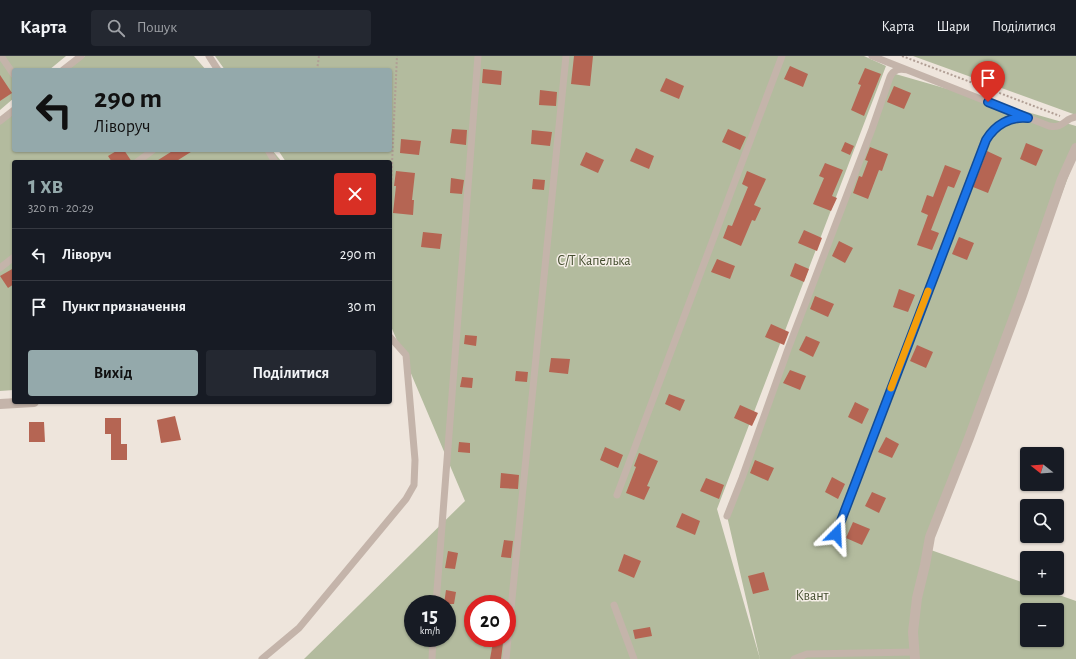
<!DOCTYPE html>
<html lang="uk">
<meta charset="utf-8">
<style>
body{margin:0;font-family:"Alegreya Sans",sans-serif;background:#242831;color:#f1f3f6;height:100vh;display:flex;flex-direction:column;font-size:15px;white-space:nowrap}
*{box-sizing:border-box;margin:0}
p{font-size:13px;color:#9ea1a6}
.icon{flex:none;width:22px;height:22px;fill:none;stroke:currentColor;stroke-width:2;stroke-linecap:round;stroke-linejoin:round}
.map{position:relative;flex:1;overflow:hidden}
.details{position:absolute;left:12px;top:104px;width:380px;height:244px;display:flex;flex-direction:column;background:#171b24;border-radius:4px;box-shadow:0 1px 3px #0004}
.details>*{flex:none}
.guide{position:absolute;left:12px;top:12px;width:380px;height:84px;border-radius:4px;box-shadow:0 1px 3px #0004;background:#94a9ab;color:#111;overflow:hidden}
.needle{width:26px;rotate:287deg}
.tools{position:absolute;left:1020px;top:391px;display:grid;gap:8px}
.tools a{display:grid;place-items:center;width:44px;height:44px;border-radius:4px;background:#171b24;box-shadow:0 1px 3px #0004;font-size:20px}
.speed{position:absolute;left:404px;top:539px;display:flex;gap:8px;font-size:20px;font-weight:700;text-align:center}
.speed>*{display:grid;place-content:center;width:52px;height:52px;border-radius:50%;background:#171b24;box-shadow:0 1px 3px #0004;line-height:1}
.speed small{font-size:10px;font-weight:400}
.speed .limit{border:6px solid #d22;background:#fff;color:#111}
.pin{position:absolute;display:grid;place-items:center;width:34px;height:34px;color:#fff;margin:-41px -17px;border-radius:50% 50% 50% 0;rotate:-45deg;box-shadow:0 0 4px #0007}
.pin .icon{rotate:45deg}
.me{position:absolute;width:44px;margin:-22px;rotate:21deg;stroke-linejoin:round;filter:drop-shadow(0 0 3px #0008)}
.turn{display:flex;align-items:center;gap:14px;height:84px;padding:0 16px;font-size:18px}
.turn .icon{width:52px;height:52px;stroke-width:2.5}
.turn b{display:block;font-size:28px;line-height:34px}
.round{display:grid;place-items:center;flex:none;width:42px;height:42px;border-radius:4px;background:#242831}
.head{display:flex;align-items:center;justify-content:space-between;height:68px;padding:0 16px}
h1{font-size:24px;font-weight:700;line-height:30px;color:#94a9ab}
.action{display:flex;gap:8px;margin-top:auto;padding:8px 16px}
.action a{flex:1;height:46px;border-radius:4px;background:#94a9ab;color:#111;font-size:16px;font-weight:700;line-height:46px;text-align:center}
.action a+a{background:#242831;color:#f1f3f6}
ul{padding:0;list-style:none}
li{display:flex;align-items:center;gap:12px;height:52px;padding:0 16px;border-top:1px solid #363941}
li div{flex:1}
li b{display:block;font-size:15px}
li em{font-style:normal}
header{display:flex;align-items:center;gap:24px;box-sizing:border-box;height:56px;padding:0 20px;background:#171b24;border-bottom:1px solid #363941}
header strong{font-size:19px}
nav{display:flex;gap:22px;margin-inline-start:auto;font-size:14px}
.search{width:280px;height:36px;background:#242831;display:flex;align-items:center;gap:10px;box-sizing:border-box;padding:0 14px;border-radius:4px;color:#9ea1a6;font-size:15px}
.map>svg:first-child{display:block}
</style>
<header>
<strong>Карта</strong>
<div class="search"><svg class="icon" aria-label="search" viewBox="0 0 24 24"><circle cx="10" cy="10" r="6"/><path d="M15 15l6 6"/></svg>Пошук</div>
<nav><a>Карта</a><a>Шари</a><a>Поділитися</a></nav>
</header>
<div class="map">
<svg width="1076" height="603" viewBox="0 0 1076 603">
<rect width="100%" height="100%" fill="#eee5dc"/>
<path fill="#b3bb9e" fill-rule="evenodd" d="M0 0H66L49 14H14V42L0 54Z
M85 0H194L206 14H67Z
M215 0H864L886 10 717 453 760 603H304L465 445 390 268V106H286L278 94H390V14H225ZM413 548H447V582H413ZM473 548H507V582H473Z
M913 0H1076V59Z
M892 17 1076 70V100L928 493 1027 528V532H1039L1076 545V603H760L727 460ZM1027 554H1057V584H1027Z
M14 56V94H272L282 106H14V334L0 335V67Z"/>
<path fill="#b56553" d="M574 0H593L590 30 571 28Z
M790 10 808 18 803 31 784 23Z
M865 12 881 18 864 60 851 54 861 29 858 28Z
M483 13 502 15 501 29 482 27Z
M0 19 12 37 0 45Z
M666 22 684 30 679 43 660 35Z
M894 30 911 37 904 53 887 46Z
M540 34 557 36 556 50 539 49Z
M452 73 467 74 466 89 450 87Z
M728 73 746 81 740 94 722 86Z
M532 74 552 76 550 90 531 88Z
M401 83 421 85 419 99 400 97Z
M845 86 854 90 850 99 841 95Z
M1026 87 1043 94 1036 110 1020 103Z
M870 91 888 98 882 115 879 114 868 143 853 137 859 120 862 121 868 105 865 104Z
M636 92 654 100 649 113 630 105Z
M118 94H124L132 106H112L108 100Z
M174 94H194L175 106H155Z
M987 95 1002 102 988 137 973 131Z
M586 96 604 104 598 117 580 109Z
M825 107 843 114 832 140 837 142 831 155 813 148 824 122 819 120Z
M945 109 961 115 954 132 948 130 931 174 939 177 932 194 917 189 928 159 921 156 927 139 933 141Z
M396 115 415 117 412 144H414L413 159 393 157 396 130H394Z
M747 115 766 123 754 149 761 152 755 165 752 164 741 190 723 182 728 169 732 170 748 131 742 128Z
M451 122 464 124 462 138 450 137Z
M533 123 545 124 544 134 532 133Z
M804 174 822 182 817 195 798 187Z
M423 176 442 178 440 193 421 191Z
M959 181 974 187 967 204 952 198Z
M839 185 853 192 845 207 832 200Z
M717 203 735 210 730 223 711 216Z
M795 207 809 213 804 226 790 220Z
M14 212V228L8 232 0 220Z
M899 233 915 239 908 256 893 251Z
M815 240 834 248 828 261 810 253Z
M771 268 789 276 784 289 765 281Z
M465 279 477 280 476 290 464 288Z
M806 280 820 286 813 301 799 294Z
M917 289 933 296 926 312 910 305Z
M551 302 570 303 568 318 549 316Z
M790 314 806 320 800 334 783 327Z
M516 315 528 316 527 326 515 325Z
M462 321 473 322 472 332 460 331Z
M669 338 685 344 680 355 665 348Z
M855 346 869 353 862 368 848 361Z
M740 349 758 357 752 370 734 362Z
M175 360 181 384 161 387 157 364Z
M105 362H121V388H127V404H111V378H105Z
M29 366H44L45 386H29Z
M886 381 899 388 892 402 878 396Z
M459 386 470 387V397L458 396Z
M605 391 623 399 618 412 600 404Z
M639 397 658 405 647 430 650 431 644 444 626 437 636 411 634 410Z
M755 404 774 412 768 425 750 417Z
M501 417 519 419 518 433 500 432Z
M832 421 845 428 838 443 825 436Z
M706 422 724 429 719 443 700 435Z
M872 436 886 442 879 457 865 450Z
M682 457 700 465 695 479 676 471Z
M853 466 870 473 862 489 846 482Z
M504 484 513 485 511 502 501 501Z
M448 495 458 497 455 513 445 512Z
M624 498 641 505 634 522 618 515Z
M764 516 769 534 753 538 748 520Z
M446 534 456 536 454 548H444Z
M650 571 652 580 635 583 633 574Z
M493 586 503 587 501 603H490Z"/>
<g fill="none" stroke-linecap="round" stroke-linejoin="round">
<path stroke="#b09e94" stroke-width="2" stroke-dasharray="2 2" stroke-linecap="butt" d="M902 0 1060 60
M317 14 319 0
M390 152 397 0"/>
<path stroke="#c4b4aa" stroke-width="7" d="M1 0 14 19
M209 0 218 14
M872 0 1049 70C1064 73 1064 62 1076 61
M63 14 81 0
M0 65 14 54
M268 94 275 106
M137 106 153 94
M0 212 14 201
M617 439 782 0
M727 460 742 422 788 293 872 73 890 21C893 14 900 12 907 14
M836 478 984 88C992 70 1009 60 1028 62
M436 548 478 0
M614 549 634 603
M262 603 299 572 406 443 414 429 415 404 406 299 390 281
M432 603 433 582
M506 603 566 0
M794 603 807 598 915 596"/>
<path stroke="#c4b4aa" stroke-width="10" d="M0 348 34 346
M915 603 913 576 917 542 925 509 930 481 969 382 1021 242 1062 123 1076 92"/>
</g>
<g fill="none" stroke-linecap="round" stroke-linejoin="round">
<g stroke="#114b97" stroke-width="10">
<path id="route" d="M836 478 986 84C995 69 1010 60 1028 62L988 46"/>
</g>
<use href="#route" stroke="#1a73e8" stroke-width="7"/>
<path stroke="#f59e0b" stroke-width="7" d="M891 332 928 235"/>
</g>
<g text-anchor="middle" stroke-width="3" stroke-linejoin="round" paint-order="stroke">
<g font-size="14" fill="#444e2f" stroke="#f6efe8">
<text x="594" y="209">С/Т Капелька</text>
<text x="812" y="544">Квант</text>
</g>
</g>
</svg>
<div class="tools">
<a><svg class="needle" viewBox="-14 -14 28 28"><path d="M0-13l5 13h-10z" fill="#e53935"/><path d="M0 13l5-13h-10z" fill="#9ea1a6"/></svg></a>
<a><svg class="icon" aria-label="search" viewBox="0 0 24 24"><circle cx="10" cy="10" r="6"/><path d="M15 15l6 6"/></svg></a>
<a>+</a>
<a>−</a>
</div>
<div class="speed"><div>15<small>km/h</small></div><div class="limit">20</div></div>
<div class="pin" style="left:988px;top:46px;background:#d93025"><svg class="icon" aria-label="arrive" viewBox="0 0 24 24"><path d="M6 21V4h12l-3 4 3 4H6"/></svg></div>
<svg class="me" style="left:836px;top:478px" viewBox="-20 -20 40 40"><path d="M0-17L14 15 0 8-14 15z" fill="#1a73e8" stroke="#fff" stroke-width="4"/></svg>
<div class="guide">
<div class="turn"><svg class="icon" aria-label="left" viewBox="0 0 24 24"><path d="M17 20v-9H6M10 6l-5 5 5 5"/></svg><div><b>290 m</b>Ліворуч</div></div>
</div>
<section class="details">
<div class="head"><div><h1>1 хв</h1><p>320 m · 20:29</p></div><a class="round" style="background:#d93025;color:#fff"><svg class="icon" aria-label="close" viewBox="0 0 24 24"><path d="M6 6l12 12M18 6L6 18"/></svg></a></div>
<ul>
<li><svg class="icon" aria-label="left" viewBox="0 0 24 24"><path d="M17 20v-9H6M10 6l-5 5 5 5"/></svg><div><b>Ліворуч</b></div><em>290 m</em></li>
<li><svg class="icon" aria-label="arrive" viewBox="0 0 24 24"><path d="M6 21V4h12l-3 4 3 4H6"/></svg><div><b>Пункт призначення</b></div><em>30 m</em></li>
</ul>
<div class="action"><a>Вихід</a><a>Поділитися</a></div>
</section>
</div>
